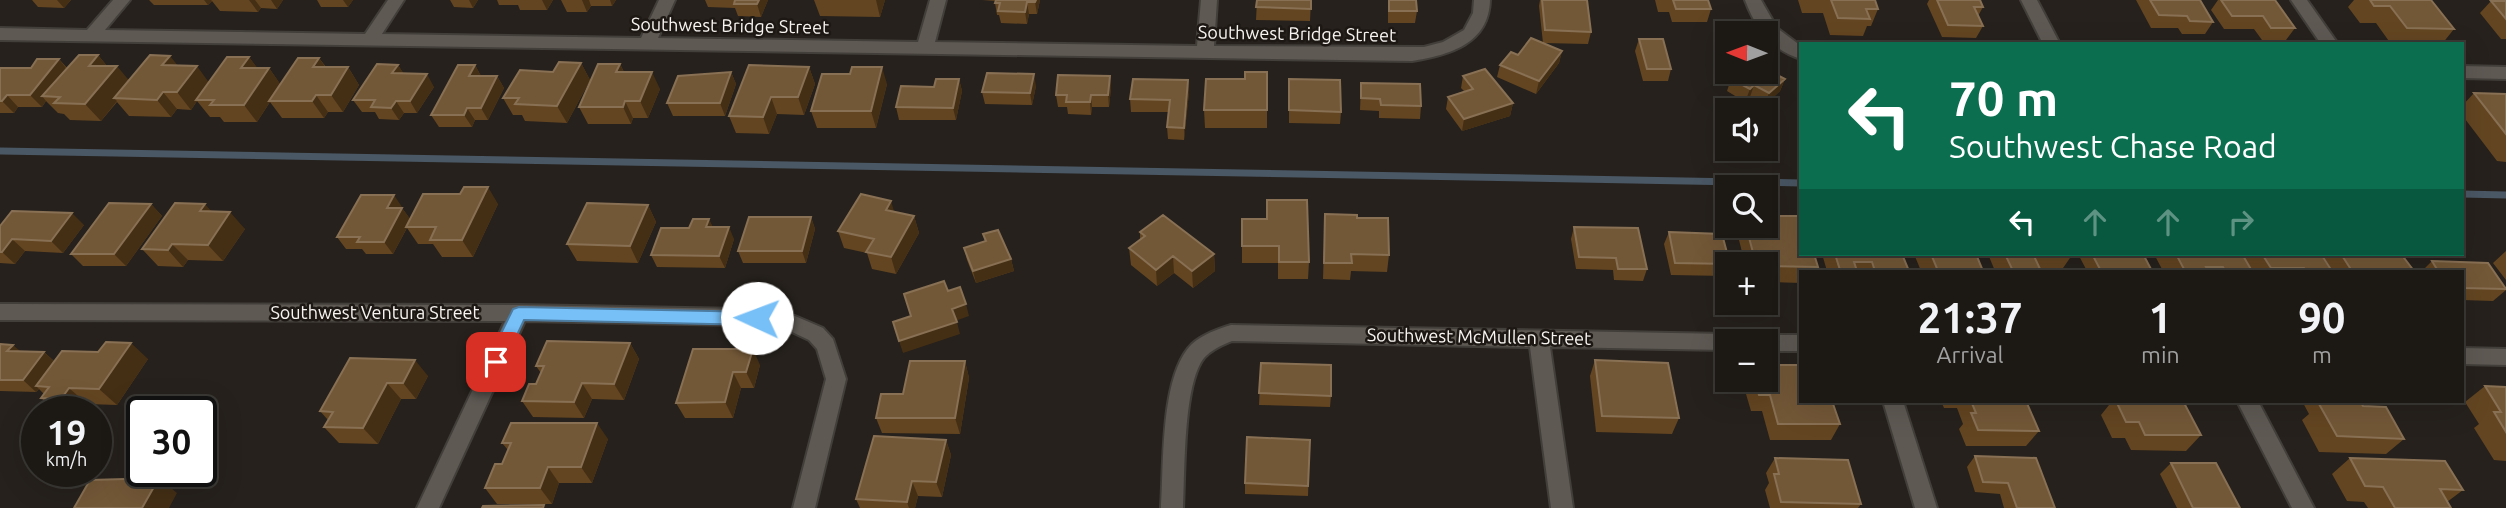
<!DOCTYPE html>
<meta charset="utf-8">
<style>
body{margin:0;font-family:Ubuntu,sans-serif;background:#25221e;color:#f1f3f6;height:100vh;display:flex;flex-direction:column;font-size:26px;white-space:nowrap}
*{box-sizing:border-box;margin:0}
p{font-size:23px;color:#a0a0a0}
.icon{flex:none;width:38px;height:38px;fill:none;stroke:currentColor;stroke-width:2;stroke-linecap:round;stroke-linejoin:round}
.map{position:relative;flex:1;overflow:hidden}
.drawer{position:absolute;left:1799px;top:270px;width:665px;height:133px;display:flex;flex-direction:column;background:#1c1915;border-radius:0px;box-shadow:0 7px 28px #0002,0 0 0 2px #3a3834}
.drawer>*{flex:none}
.guide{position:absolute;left:1799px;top:42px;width:665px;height:214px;border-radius:0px;box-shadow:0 7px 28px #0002,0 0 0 2px #3a3834;background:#0b6e4f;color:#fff;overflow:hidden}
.needle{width:46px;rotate:271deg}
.buttons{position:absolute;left:1715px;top:21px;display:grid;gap:14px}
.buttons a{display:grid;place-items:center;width:63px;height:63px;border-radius:0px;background:#1c1915;box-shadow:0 7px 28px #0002,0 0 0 2px #3a3834;font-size:35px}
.speed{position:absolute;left:21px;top:396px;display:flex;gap:14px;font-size:35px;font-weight:700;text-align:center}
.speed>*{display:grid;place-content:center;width:91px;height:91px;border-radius:50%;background:#1c1915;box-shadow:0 7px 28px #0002,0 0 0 2px #3a3834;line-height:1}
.speed small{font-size:18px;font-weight:400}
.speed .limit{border:4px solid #111;border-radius:10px;background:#fff;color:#111}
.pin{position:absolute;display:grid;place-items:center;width:60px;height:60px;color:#fff;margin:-30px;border-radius:14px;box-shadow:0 4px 10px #0006}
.me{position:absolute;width:77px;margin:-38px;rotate:272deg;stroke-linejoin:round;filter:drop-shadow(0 0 5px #0008)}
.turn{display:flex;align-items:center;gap:24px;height:147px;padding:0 35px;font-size:32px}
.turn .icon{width:91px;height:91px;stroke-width:2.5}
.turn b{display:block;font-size:49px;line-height:60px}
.lanes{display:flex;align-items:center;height:66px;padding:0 35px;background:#0003;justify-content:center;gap:35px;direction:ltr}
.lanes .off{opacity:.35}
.eta{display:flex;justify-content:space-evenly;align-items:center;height:119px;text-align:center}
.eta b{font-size:42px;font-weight:700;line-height:49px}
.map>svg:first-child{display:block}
</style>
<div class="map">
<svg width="2506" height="508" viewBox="0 0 2506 508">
<rect width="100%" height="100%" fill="#26211c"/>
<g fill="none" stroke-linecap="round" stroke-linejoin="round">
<path stroke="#4a5764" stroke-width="7" d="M0 151 1801 183
M2462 194 2506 195"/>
<g stroke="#423e3a" stroke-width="4">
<path id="street" d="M113 0H130L105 30 365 34 388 0H404L382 34 641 38 659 0H675L658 38 918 42 930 0H946L935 42 1197 46 1201 0H1217L1214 46 1424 47 1443 42 1464 30 1473 13 1474 0H1490C1489 44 1449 55 1412 61L0 40V28L87 30Z
M1745 0H1761L1777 28 1801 46V59C1771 50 1755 27 1745 0Z
M2021 0H2037L2060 44H2043Z
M2291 0H2307L2338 44H2321Z
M2462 66 2506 67V79L2462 78Z
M0 304 519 305 742 309 795 316 823 328 833 339 846 379 815 508H793L826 379 817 349 809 340 792 332 742 325 525 321 439 508H417L505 321 0 320Z
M1231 325 1727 334 1734 336 1737 341H1727V350L1550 347 1573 508H1551L1530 347 1232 341C1222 345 1211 350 1204 358 1183 384 1185 473 1183 508H1161C1164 465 1160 375 1192 344 1203 334 1218 329 1231 325Z
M1766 335H1801V351H1766V341H1757Z
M2462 348 2506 349V365L2462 364Z
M1883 401H1903L1937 508H1915Z
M2237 401H2258L2314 508H2292Z"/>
</g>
<use href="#street" fill="#5e5953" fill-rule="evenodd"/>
</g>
<path fill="#634521" d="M32 0H71L64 8 38 7Z
M149 0H283L277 9 261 8 258 12 220 11 212 1 208 5H154Z
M317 0H353L348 7H321Z
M450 0H478L473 8 454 7Z
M497 0H553L547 10H520L518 5H499Z
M561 0H616L612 6H591L587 12H567Z
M705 0H768L761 17 738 16 735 8 708 7Z
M814 0H885L880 17 820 16Z
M982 0H1040L1037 14H1029L1027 24 1001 23 999 15H997L995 3 996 1Z
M1257 0H1311L1310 21 1256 20Z
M1388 0H1416L1417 11 1415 23H1388Z
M1540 0H1587L1591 32 1588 44 1543 43 1539 6Z
M1655 0H1708L1711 9 1707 22H1672L1669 12H1658Z
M1798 0H1875L1878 9 1871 26H1867L1863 36 1830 35 1823 13H1802Z
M1929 0H1980L1983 7 1978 16 1983 26 1976 38 1942 37 1927 4Z
M2136 0H2200L2213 22 2205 34H2182L2178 28H2151Z
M2218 0H2275L2295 28 2286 40H2262L2254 29H2224L2211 10Z
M2354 0H2431L2454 29 2442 44H2391L2376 23H2360L2348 7Z
M2491 1H2506V39H2501L2480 13Z
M1639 39 1671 69 1668 81H1643L1635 51Z
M1562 51 1559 63 1536 94 1497 77 1500 65Z
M98 55 107 66 129 80 178 66 209 82 249 57 257 68H269L280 84 319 58 326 67H348L359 85 343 112H328L324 118H282L270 102 257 122H224L220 117H210L197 101 191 110 177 109 171 117 129 116 117 102 101 121 70 120 64 114 58 113 46 101 42 107H18L14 113H0V68H31L59 59 67 68Z
M1727 59V72H1766L1785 79 1780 91 1764 106 1750 97 1745 102 1727 91 1729 85 1716 78 1720 66Z
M581 63 590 80 567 123 525 121 522 115H513L503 98 553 72Z
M620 64 624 72 660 89 648 118H633L631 124H588L579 107Z
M398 65 403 73 434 87 417 113H404L399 120 379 119 375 112H362L353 100Z
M475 65 481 76H497L504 88 488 120H475L472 127H439L431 115Z
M809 67 815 84 804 115 777 114 769 134 736 133 729 116Z
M731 72 736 84 725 116H673L667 103Z
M1267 72V128H1205L1204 110 1245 79Z
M1110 76 1111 88 1109 107H1092L1091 115 1068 114 1067 107H1058L1056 95Z
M1463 76 1513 103 1510 116 1462 131 1446 109 1448 97 1464 91 1461 88Z
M959 79 962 91 956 120H899L896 107 934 87Z
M1289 79 1341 112 1340 124 1289 123Z
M1188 80 1189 92 1184 140 1168 139 1167 127 1168 112H1131L1130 99Z
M1361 83 1421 106 1420 119 1379 118V111L1360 110Z
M887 84 876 128H817L811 111Z
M1036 86 1032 105 985 104 982 92Z
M2474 93 2506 94V162L2497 161 2462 115V106Z
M151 204 162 216 126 266H83L71 254Z
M498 204 473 257H442L433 244H418L407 228 393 254H366L362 249H346L337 237 402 207V208L410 219Z
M648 205 656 222 638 263 577 261 567 244Z
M213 212 245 229 223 261 188 260 183 267 158 266 142 249Z
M894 212 914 216 919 233 896 274 872 269 867 253 844 248 838 231Z
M1325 214 1357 218 1389 255 1387 272 1351 271 1350 280 1323 279Z
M811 217 815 229 806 263H743L738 251Z
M1242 219 1309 262 1308 279H1278V263H1242Z
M84 225 63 253 25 251 15 264 0 263V226Z
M1739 226H1766L1818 267 1815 271H1801V283L1766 282V264H1745L1737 232Z
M713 227 734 239 725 268 657 267 651 255 689 228Z
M1574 227 1647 269 1643 281 1614 280 1613 270 1576 269 1571 239Z
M1140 232 1214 254 1215 271 1193 288 1174 273 1157 286 1131 265 1129 248 1140 240Z
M1669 232 1727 264V271L1725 276 1671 275 1664 244Z
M983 234 1011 259 1014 271 976 283 967 260 964 248 985 242Z
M2506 251V280L2493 263Z
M1822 254H1902L1909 271H1827Z
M1914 254H1976L1983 271H1921Z
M1988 254H2071L2072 255 2061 271H1995Z
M2078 254H2143L2152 271H2087Z
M2154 254H2321L2332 271H2163Z
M2327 254H2401L2414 271H2333L2324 257Z
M2432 261 2488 263 2506 290 2493 301 2462 300V271H2422Z
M630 343 639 359 624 400 592 399 584 418 533 417 522 401 536 384 541 373 536 366Z
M0 344 21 352H44L54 361 148 359 117 405 87 404 82 411H57L41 398 44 394 39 389 36 392 0 391Z
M693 349 760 365 754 388H741L733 418H685L676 403Z
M350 358 428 376 416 399H401L378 444 339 443 324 427 328 420 320 411Z
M1595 360 1679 418 1672 434 1596 432 1590 376Z
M965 361 969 378 960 434 882 433 876 418 903 394Z
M1261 363 1331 396 1330 407 1259 405Z
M1753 380H1766L1840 424 1831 440H1770L1762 411H1751L1746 394Z
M2485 386 2506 387V461L2494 460 2474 428 2479 424 2465 402Z
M1941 401H2026L2039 431 2026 446H1966L1959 429 1963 424 1957 408H1944Z
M2107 401H2183L2201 435 2186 451 2131 450 2125 438H2112L2101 415 2109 405Z
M2302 401H2360L2363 406 2404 439 2386 454 2319 452 2302 420 2309 414Z
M608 439 592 483H559L552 504H497L485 488 502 464 508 450 502 443Z
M946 440 951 455 942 497 918 496 915 508H860L856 499Z
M1310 440 1308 496 1245 494V483Z
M1975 456 2055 508H2004L2000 494 1975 492 1967 467Z
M1775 458 1861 504 1858 508H1770L1765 490 1769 483 1766 473Z
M2350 458 2463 490 2447 502 2451 508H2368L2364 502 2347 501 2332 474Z
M2171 463 2240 508H2177L2160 474Z"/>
<path fill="#442f15" d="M57 0H71L64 8Z
M204 0H211L212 1 208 5Z
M249 0H255L261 8 258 12Z
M271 0H283L277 9Z
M343 0H353L348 7Z
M469 0H478L473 8Z
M542 0H553L547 10Z
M582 0H589L591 6 587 12Z
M610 0H616L612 6Z
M759 0H768L761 17 757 4Z
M876 0H885L880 17Z
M1036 0H1040L1037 14 1035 2Z
M1027 2 1029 14 1027 24 1025 12Z
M1562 51 1559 63 1536 94 1539 81Z
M98 55 112 72 117 66 132 84 114 98 117 101 101 121 85 104 89 66Z
M170 56 184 73 162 65Z
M249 57 262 74 241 68Z
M319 58 331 75 313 67Z
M59 59 69 72 42 96 46 101 42 107 30 95Z
M581 63 590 80 567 123 557 106Z
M620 64 628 81 616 72Z
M398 65 406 77 392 73Z
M475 65 482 78 469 76Z
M197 66 210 84 196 100 197 101 191 110 177 92Z
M348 67 359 85 343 112 331 95Z
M809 67 815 84 804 115 798 97Z
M882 67 887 84 876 128 871 111Z
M269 68 281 85 257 122 244 105Z
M652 72 660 89 648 118 640 101Z
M731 72 736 84 725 116 720 103Z
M427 74 434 87 417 113 410 101Z
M1034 74 1036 86 1032 105 1030 93Z
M497 76 504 88 488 120 481 108Z
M1110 76 1111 88 1109 107 1108 95Z
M959 79 962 91 956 120 953 108Z
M1785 79 1780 91 1764 106 1769 93Z
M1188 80 1189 92 1184 140V128Z
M1754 85 1750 97 1745 102 1750 89Z
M163 92 177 109 171 117 157 100Z
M7 95 18 107 14 113 2 101Z
M316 95 328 112 324 118 312 101Z
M1091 95 1092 107 1091 115 1090 102Z
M771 97 777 114 769 134 763 117Z
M396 101 404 113 399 120 391 108Z
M625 101 633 118 631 124 623 107Z
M1513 103 1510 116 1462 131 1464 119Z
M467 108 475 120 472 127 464 115Z
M488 187 498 204 473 257 462 240Z
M394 195 402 207 395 220 387 208Z
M891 201 896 218 886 210Z
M151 204 162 216 126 266 114 254Z
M205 204 220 221 200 211Z
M648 205 656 222 638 263 630 246Z
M402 208 411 220 393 254 384 242Z
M230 212 245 229 223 261 208 245Z
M72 213 84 225 63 253 51 241Z
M914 216 919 233 896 274 891 257Z
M811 217 815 229 806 263 802 251Z
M709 219 715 231 706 227Z
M729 227 734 239 725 268 719 256Z
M12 239 25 251 15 264 2 252Z
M172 244 188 260 183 267 168 250Z
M1214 254 1215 271 1193 288 1192 271Z
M1173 256 1174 273 1157 286 1156 270Z
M1011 259 1014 271 976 283 973 271Z
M966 304 969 316 955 321 952 309Z
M957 322 960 334 903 353 899 341Z
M131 343 148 359 117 405 99 389Z
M630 343 639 359 624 400 614 384Z
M13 345 26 356 7 351Z
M753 349 760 365 754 388 746 372Z
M44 352 57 364 36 386 39 389 36 392 23 380Z
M415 360 428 376 416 399 403 383Z
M965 361 969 378 960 434 955 418Z
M733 372 741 388 733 418 725 402Z
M387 383 401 399 378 444 363 428Z
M582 383 592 399 584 418 574 402Z
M69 388 87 404 82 411H75L61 399Z
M597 423 608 439 592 483 581 467Z
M946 440 951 455 942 497 936 482Z
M548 467 559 483 552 504 540 488Z
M159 478 177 493 169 508H142Z
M912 481 918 496 915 508H909L907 502Z"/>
<path fill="#735837" stroke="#887054" stroke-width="2" d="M735 0H759L757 4H734Z
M996 0H1036L1035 2H1027L1025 12 998 11 1000 3H995Z
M1257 0H1311V9L1256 7Z
M1389 0H1416L1417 11H1389Z
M1542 0H1587L1591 32 1545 30Z
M1673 0H1708L1711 9H1676Z
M1831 0H1875L1878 9H1866L1870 19 1838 18Z
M1937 0H1980L1983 7H1974L1983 26 1948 25Z
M2150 0H2200L2213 22 2190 21 2187 16 2159 15Z
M2221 0H2275L2295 28H2271L2263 16H2232Z
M2370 0H2431L2454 29 2407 28 2390 6H2374Z
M2491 1H2506V19Z
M1531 38 1562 51 1539 81 1500 65 1511 52 1518 55Z
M1639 39H1663L1671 69H1647Z
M79 55H98L89 66H117L85 104 54 103 60 97 42 96Z
M150 55 170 56 162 65 197 66 177 92H163L157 100 114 98Z
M227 57H249L241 68H269L244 105H210L214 100H196Z
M298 58H319L313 67H348L331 95H316L312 101H269Z
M37 59H59L30 95H7L2 101H0V68H31Z
M1727 59V70L1720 66Z
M559 62 581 63 557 106 515 104 519 98H503L520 70 553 72Z
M377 64 398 65 392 73 427 74 410 101H396L391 108 371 107 375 100H353Z
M598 64H620L616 72H652L640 101H625L623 107H579Z
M458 65H475L469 76H497L481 108H467L464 115H431Z
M749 65 809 67 798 97H771L763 117 729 116Z
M852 67H882L871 111H811L822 74H850Z
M1485 69 1513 103 1464 119 1448 97 1473 89 1463 76Z
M1766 69 1785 79 1769 93 1754 85 1750 89 1731 79 1736 75 1731 72H1766Z
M731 72 720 103H667L678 76Z
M1245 72H1267V110H1204L1206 79H1245Z
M987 73 1034 74 1030 93 982 92Z
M1058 75 1110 76 1108 95H1091L1090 102H1066L1067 95H1056Z
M936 79H959L953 108 896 107 901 86 934 87Z
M1133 79 1188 80 1184 128 1167 127 1170 100 1130 99Z
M1289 79 1340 80 1341 112 1289 110Z
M1361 83 1420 84 1421 106 1381 105 1380 99 1361 98Z
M2474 93 2506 94V134Z
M464 187H488L462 240H430L436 227H406L423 194H460Z
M861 194 891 201 886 210 914 216 891 257 866 252 874 239 838 231Z
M361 195H394L387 208H402L384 242H357L360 237H337Z
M1267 200H1307L1309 262H1279V246H1242V219H1267Z
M109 203 151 204 114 254H71Z
M175 203 205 204 200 211 230 212 208 245 172 244 168 250 142 249Z
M587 203 648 205 630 246 567 244Z
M12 211 72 213 51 241 12 239 2 252H0V226Z
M1325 214 1357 215V218H1388L1389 255 1351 254 1352 263H1324Z
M1163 215 1214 254 1192 271 1173 256 1156 270 1129 248 1145 236 1140 232Z
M1766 216H1801V254H1814L1818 267 1766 266V264H1756L1746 226H1766Z
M749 217H811L802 251H738Z
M693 219H709L706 227H729L719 256 651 255 661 228H689Z
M1574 227 1638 228 1647 269H1618L1616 258 1579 257Z
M998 230 1011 259 973 271 964 248 986 241 983 234Z
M1669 232 1722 234 1730 264 1675 263Z
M1835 254H1902L1909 271H1875L1872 262H1854L1857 271 1840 270Z
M1931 254H1976L1983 271H1938Z
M2005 254H2071L2072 255 2033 254 2041 271H2013Z
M2092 254H2143L2152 271H2101Z
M2176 254H2242L2252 271H2225L2223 267H2206L2208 271H2185Z
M2262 254H2321L2332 271H2306L2304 268H2271Z
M2341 254H2401L2414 271H2352Z
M2432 261 2488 263 2506 289 2462 288V271H2438Z
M944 281 948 291 960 287 966 304 952 309 957 322 899 341 893 322 911 316 904 294Z
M547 341 630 343 614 384 582 383 574 402 522 401 529 384H536L544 366H536Z
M106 342 131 343 99 389 69 388 61 399 41 398 49 387 36 386 62 351 98 352Z
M0 344 13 345 7 351 44 352 23 380H0Z
M693 349H753L746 372H733L725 402 676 403Z
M350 358 415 360 403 383H387L363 428 324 427 333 412 320 411Z
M1595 360 1668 363 1679 418 1602 416Z
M910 361H965L955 418H876L881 394H903Z
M1261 363 1331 365V396L1259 393Z
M1766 365H1801V401H1832L1840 424H1778L1770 395H1759L1754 380H1766Z
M2485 386 2506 387V432L2494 412H2501Z
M1971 401H2026L2039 431 1978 430 1971 413H1976Z
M2116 401H2183L2201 435H2145L2139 422H2126Z
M2327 401H2360L2363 406 2386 407 2404 439 2337 436 2319 404H2329Z
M511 423H597L581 467H548L540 488H485L495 464H502L511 443H502Z
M874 436 946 440 936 482 912 481 907 502 856 499Z
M1247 437 1310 440 1308 486 1245 483Z
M1975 456 2036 458 2055 508H2017L2008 483 1983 482Z
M1775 458 1848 460 1861 504 1781 502 1774 474H1779Z
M2350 458 2445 461 2463 490 2440 489 2451 508H2395L2383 487 2365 486Z
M2171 463H2216L2240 508H2193Z
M159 478 142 508H74L90 480Z
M544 505 543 508H482L483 506Z"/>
<path fill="#77bff7" stroke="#4d7ca1" stroke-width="2" d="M519 307 757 312 766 318 757 325 524 320 502 367H490L487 362 513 309Z"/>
<g text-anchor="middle" stroke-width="5" stroke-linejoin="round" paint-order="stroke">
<g font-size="18" fill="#f8f4f1" stroke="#1d1813">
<text transform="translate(730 26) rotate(1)" y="6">Southwest Bridge Street</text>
<text transform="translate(1297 34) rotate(1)" y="6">Southwest Bridge Street</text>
<text x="375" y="319">Southwest Ventura Street</text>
<text transform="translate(1479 337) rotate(1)" y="6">Southwest McMullen Street</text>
</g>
</g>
</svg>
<div class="buttons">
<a><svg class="needle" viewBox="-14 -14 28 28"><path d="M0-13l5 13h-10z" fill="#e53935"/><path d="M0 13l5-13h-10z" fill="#a0a0a0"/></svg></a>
<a><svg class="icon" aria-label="sound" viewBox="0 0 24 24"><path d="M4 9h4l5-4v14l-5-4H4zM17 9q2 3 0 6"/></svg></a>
<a><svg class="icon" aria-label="search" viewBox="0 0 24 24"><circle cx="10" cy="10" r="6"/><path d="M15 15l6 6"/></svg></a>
<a>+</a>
<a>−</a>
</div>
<div class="speed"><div>19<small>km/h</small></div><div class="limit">30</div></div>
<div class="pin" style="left:496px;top:362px;background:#d93025"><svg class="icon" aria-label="arrive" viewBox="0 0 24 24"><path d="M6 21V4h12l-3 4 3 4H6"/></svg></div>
<svg class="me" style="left:757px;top:318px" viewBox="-20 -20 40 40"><circle r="19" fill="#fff"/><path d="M0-13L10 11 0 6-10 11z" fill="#77bff7"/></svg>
<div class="guide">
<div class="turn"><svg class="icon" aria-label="left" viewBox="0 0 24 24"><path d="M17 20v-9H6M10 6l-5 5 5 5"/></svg><div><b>70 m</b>Southwest Chase Road</div></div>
<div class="lanes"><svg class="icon" aria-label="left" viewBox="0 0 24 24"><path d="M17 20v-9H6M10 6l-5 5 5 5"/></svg><svg class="icon off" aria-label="ahead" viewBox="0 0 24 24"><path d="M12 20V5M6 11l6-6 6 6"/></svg><svg class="icon off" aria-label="ahead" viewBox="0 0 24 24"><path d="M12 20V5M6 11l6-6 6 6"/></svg><svg class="icon off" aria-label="right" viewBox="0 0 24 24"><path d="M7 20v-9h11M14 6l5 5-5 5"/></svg></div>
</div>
<section class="drawer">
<div class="eta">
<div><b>21:37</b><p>Arrival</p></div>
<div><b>1</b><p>min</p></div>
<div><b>90</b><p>m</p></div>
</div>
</section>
</div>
